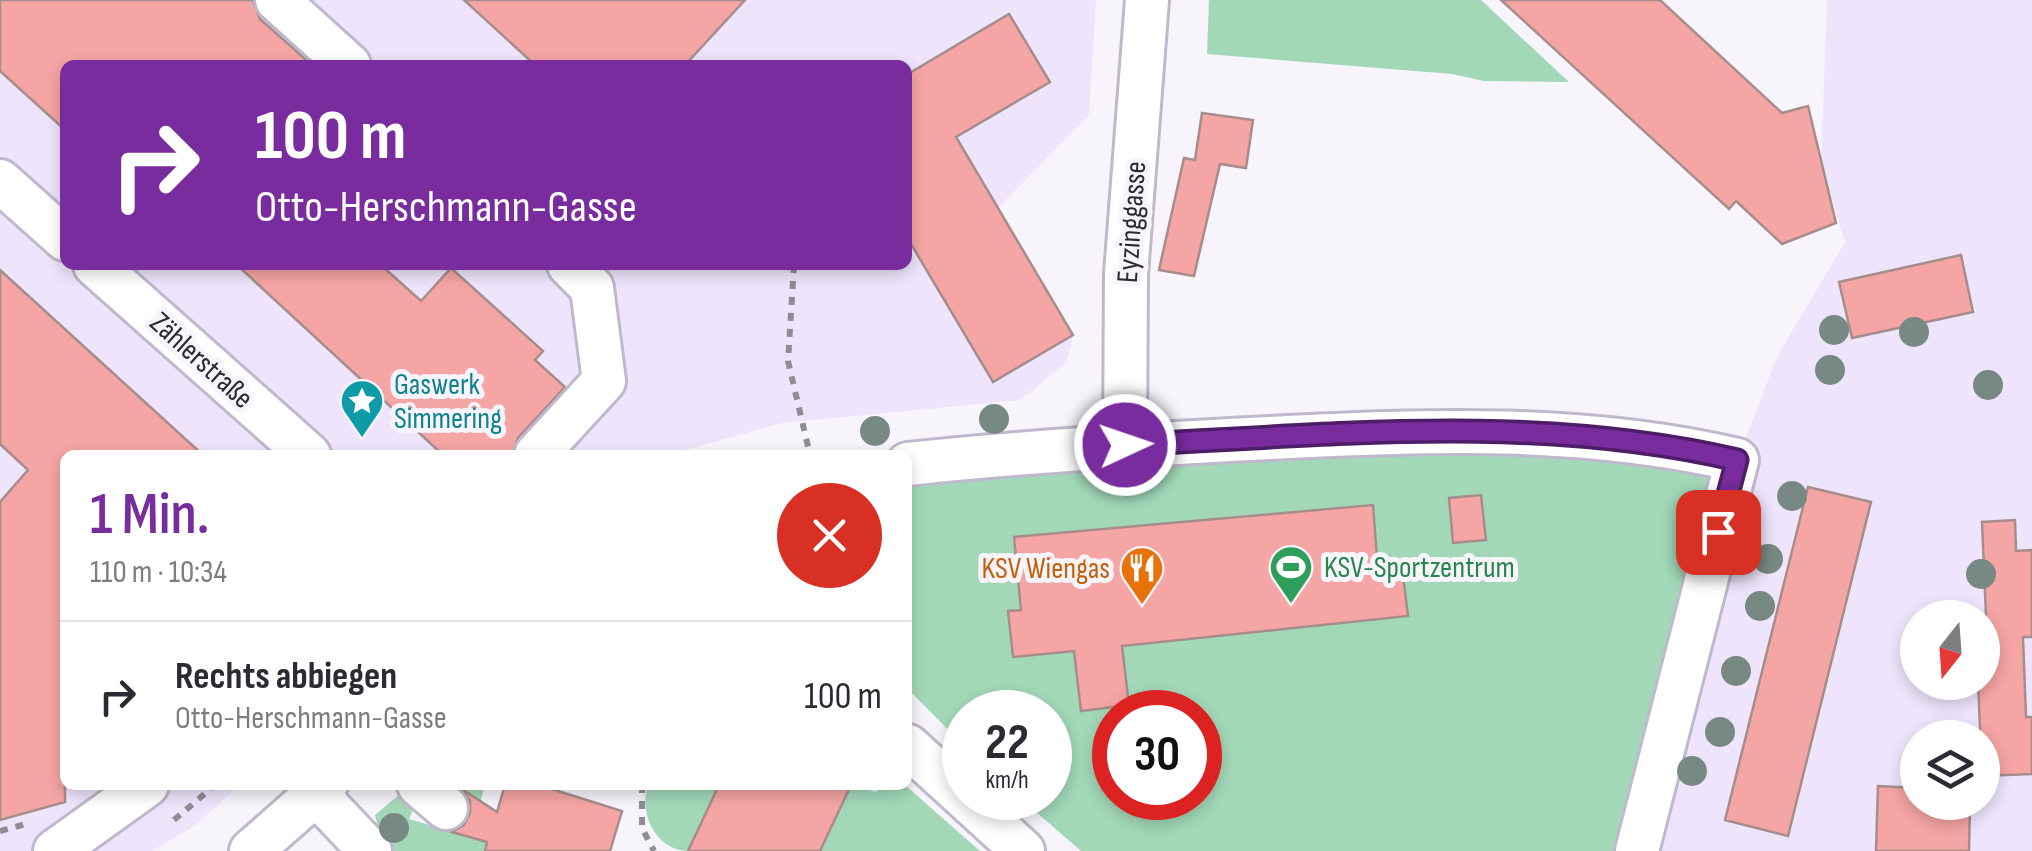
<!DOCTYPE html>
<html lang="de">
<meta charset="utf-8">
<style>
body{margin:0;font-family:"Sofia Sans Condensed",sans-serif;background:#f7f7f7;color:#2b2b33;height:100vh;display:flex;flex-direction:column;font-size:38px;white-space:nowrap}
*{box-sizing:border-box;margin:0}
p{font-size:32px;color:#7c7c81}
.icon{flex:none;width:55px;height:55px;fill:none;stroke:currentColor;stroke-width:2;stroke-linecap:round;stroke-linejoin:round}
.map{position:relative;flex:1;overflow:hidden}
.details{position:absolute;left:60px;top:450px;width:852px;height:340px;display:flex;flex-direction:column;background:#fff;border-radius:15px;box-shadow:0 5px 15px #0003}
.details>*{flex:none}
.guide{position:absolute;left:60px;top:60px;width:852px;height:210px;border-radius:15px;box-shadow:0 5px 15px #0003;background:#782c9e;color:#fff;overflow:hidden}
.needle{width:65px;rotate:197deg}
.tools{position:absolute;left:1900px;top:600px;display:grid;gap:20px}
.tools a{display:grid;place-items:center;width:100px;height:100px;border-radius:50%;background:#fff;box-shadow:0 5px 15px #0003;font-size:50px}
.speed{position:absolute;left:942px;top:690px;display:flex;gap:20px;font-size:50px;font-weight:700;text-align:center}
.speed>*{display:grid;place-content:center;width:130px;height:130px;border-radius:50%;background:#fff;box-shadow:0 5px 15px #0003;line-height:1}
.speed small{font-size:25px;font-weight:400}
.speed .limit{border:15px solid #d22;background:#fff;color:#111}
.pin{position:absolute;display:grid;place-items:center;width:85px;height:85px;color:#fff;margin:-42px;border-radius:20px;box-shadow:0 5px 15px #0006}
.me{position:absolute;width:110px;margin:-55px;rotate:87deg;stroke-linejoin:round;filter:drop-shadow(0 0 8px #0008)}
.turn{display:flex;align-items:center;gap:35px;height:210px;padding:0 30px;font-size:45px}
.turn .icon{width:130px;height:130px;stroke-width:2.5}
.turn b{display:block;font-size:70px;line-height:85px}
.round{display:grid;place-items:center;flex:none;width:105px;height:105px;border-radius:52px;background:#f7f7f7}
.summary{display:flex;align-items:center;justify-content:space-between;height:170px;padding:0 30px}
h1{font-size:60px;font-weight:600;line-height:75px;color:#782c9e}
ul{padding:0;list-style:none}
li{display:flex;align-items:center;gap:30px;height:150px;padding:0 30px;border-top:2px solid #e1e1e2}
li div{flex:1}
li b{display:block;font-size:38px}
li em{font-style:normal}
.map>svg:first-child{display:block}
</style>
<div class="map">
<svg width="2032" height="851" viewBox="0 0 2032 851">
<rect width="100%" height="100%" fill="#f7f4fc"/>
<path fill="#eee5fc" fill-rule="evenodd" d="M0 0H1096L1089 115 998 208 1073 335 1067 362 1020 400 782 423 668 455H65V785H240L194 826 152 851H0ZM65 65H908V265H65Z
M1827 0H2032V851H1637L1737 460 1777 357 1845 242 1821 161ZM1918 618H1982V682H1918ZM1918 738H1982V802H1918Z"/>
<path fill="#a2d8b8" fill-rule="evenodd" d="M1209 0H1481L1569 82 1484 81 1452 74 1207 54Z
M1371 433 1737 460 1637 851H1081L1020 798H1050V712H965V747L908 689V464ZM1115 712H1200V798H1115Z
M456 785H485L472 831 489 836 485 851H390L382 843 375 815 400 794 413 810 409 819 454 832 466 792Z
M648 785H719L688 851C656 851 638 812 648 785Z
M851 785 876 792 882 785H905L980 851H820Z"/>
<path fill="#f5a5a3" stroke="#a68d8c" stroke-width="2.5" d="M0 0H253L260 19 312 65H65V130L0 71Z
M464 0H745L685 65H535Z
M1501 0H1660L1782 113 1808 106 1836 223 1782 244 1736 201 1729 209Z
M1009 14 1050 82 956 137 1073 335 993 382 908 239V74Z
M1202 113 1253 120 1246 168 1220 164 1194 276 1159 270 1184 158 1195 160Z
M1961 255 1973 312 1852 338 1839 282Z
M237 265H381L421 301 451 268 543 351 535 360 565 387 518 438 512 455H443Z
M0 270 203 455H65V802L0 820V502L28 470 0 444Z
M1808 487 1871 502 1788 836 1725 820Z
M1481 495 1486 540 1453 543 1449 498Z
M1373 505 1378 571 1402 568 1408 616 1122 646 1129 705 1081 711 1074 651 1013 657 1008 611 1021 610 1014 537Z
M2015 520 2016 551 2032 550V637H2023L2026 717H2032V774L1982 776 1978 682H1982V639H1987L1982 522Z
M505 785H539L622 811 610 851H485L487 842 452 832 464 825 470 813V801L462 789 497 812Z
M719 785H851L820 851H688Z
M1878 786 1918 788V802H1970L1969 851H1876Z"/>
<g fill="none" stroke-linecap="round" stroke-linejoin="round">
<g stroke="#c0b9cd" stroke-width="48">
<path id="minor" d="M277 0 349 65
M0 181 65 239
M95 265 309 455
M1125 445 1126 274 1147 0
M536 455 604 381 592 288 569 265
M908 464C1028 451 1149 444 1270 438 1427 430 1582 424 1737 460L1637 851
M908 746 1023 851
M419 785 446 808
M316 794 370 851
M55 851 147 785
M251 851 326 785"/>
</g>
<path stroke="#8f8c93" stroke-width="6" stroke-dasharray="8 8" stroke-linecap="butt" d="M794 265 788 361 810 455
M642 785V828L654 851
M174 820 215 785
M0 831 26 824"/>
<use href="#minor" stroke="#fff" stroke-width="42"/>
</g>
<g fill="#788983">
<circle cx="1834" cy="330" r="15"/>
<circle cx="1914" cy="332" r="15"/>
<circle cx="1830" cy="370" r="15"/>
<circle cx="1988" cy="385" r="15"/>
<circle cx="994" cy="419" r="15"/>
<circle cx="875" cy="431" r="15"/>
<circle cx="1792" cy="496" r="15"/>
<circle cx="1768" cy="559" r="15"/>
<circle cx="1981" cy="574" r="15"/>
<circle cx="1760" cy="606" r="15"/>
<circle cx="1736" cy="671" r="15"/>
<circle cx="1720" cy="732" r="15"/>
<circle cx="1692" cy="771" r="15"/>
<circle cx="394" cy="828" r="15"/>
</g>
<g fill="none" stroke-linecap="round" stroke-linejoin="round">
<g stroke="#4e1d67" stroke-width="25">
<path id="route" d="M1125 445C1329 435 1537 413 1737 460L1718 532"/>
</g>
<use href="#route" stroke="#782c9e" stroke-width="18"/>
</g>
<defs>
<g id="sight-pin" transform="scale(2.25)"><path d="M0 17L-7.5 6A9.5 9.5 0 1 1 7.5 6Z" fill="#0f9aa8" stroke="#f7f4fc"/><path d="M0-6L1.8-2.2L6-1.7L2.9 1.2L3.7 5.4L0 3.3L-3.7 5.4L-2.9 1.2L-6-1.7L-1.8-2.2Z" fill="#fff"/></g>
<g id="stadium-pin" transform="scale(2.25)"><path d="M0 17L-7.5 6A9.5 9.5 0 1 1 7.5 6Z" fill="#2e9e5b" stroke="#f7f4fc"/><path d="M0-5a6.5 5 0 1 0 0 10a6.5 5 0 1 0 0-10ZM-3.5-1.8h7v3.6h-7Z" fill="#fff"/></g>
<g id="restaurant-pin" transform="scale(2.25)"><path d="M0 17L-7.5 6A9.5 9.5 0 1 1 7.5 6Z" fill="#e8710a" stroke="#f7f4fc"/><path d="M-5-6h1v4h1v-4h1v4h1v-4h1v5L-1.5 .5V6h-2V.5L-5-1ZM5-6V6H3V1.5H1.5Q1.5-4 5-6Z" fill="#fff"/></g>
</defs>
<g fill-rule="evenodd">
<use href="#sight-pin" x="362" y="401"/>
<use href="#stadium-pin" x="1291" y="567"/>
<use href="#restaurant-pin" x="1142" y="568"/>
</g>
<g text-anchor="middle" stroke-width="10" stroke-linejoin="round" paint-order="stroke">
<g font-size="30" fill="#2d2a31" stroke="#f7f4fc">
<text transform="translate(1131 222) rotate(-86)" y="10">Eyzinggasse</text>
<text transform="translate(202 360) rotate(42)" y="10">Zählerstraße</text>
</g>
<g font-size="30" fill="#0d838f" stroke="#f7f4fc" text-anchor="start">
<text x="394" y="394">Gaswerk<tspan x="394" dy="34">Simmering</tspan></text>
</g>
<g font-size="30" fill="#27864d" stroke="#f7f4fc" text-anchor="start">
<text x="1324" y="577">KSV-Sportzentrum</text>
</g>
<g font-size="30" fill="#c56008" stroke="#f7f4fc" text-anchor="end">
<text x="1110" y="578">KSV Wiengas</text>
</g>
</g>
</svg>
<div class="tools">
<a><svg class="needle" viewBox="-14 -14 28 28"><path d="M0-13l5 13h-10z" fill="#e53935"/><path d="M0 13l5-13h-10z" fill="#7c7c81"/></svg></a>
<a><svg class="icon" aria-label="layers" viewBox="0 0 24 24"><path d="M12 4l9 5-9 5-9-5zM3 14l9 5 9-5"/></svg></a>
</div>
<div class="speed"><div>22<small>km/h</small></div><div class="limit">30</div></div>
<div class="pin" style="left:1718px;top:532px;background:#d93025"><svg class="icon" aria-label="arrive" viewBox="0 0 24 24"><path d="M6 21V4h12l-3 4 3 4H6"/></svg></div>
<svg class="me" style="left:1125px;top:445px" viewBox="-20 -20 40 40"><circle r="17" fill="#782c9e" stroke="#fff" stroke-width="3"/><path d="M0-11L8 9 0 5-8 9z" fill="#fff"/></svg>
<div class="guide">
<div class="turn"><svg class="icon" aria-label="right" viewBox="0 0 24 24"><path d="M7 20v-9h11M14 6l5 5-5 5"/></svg><div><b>100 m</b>Otto-Herschmann-Gasse</div></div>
</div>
<section class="details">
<div class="summary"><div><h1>1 Min.</h1><p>110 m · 10:34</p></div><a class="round" style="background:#d93025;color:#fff"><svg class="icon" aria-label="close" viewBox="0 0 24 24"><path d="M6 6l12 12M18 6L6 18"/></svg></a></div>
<ul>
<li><svg class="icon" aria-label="right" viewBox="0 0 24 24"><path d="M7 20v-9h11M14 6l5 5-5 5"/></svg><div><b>Rechts abbiegen</b><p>Otto-Herschmann-Gasse</p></div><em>100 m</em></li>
</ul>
</section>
</div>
